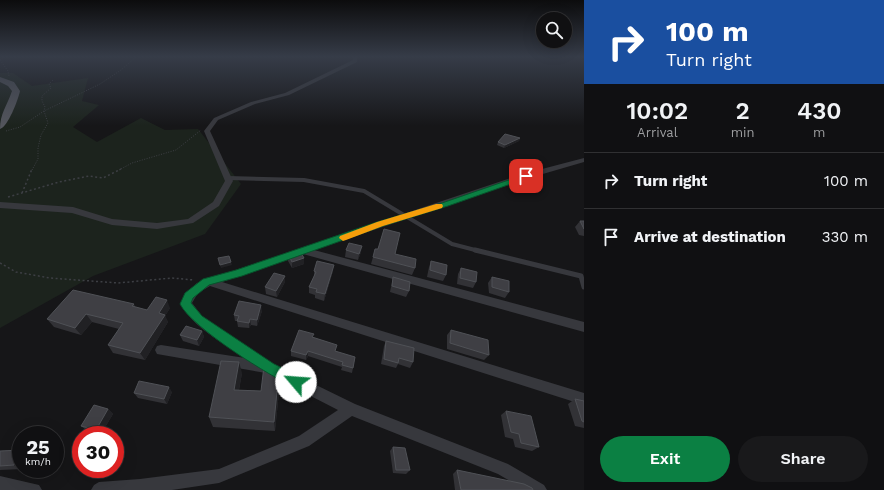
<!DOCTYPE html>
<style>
body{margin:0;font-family:"Work Sans",sans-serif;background:#19191b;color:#f1f3f6;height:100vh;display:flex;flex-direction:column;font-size:15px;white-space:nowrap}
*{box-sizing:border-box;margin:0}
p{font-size:13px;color:#9c9d9f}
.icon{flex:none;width:22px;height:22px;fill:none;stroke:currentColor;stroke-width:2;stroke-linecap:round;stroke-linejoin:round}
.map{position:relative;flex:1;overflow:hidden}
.sheet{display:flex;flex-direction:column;background:#101012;width:300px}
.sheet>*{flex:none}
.top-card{background:#1a4fa0;color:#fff;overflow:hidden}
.tools{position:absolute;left:536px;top:12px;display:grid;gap:8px}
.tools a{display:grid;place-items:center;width:36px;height:36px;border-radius:50%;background:#101012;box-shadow:0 4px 16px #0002,0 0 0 1px #303032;font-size:20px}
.speed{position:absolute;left:12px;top:426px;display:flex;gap:8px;font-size:20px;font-weight:700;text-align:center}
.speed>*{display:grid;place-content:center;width:52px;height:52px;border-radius:50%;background:#101012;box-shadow:0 4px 16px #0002,0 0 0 1px #303032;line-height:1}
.speed small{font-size:10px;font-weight:400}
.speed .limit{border:6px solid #d22;background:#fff;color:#111}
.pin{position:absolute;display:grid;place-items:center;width:34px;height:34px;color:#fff;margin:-17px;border-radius:8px;box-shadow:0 2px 6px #0006}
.me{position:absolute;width:44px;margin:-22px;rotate:297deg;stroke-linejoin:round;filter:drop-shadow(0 0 3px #0008)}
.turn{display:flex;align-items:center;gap:14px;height:84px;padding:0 16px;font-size:18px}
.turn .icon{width:52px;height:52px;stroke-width:2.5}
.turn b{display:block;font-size:28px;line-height:34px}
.eta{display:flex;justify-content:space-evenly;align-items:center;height:68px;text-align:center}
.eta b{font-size:24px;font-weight:600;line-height:28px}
.cta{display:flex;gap:8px;margin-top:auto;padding:8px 16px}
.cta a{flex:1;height:46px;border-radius:24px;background:#0b8043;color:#fff;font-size:16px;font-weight:600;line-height:46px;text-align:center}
.cta a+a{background:#19191b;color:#f1f3f6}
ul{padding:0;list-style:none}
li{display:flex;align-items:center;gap:12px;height:56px;padding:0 16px;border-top:1px solid #303032}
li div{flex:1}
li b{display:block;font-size:15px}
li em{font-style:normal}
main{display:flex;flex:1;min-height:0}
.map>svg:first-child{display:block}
</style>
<main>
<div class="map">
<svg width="584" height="490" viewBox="0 0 584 490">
<rect width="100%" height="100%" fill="#161618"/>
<path fill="#1c231d" d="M0 73H13L32 86 88 78 82 101 99 105 73 127 97 142 141 118 165 130 198 129 241 184 205 234 93 276 0 328Z"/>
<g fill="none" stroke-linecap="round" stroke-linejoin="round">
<path stroke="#3d3f44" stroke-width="1" stroke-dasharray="1 1.5" stroke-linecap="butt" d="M0 60 8 71 9 76
M0 60 5 57
M6 131 20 127 44 111 100 84 121 70 136 57
M32 170 38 159V148L41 135 48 123 44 111 45 107 42 101V96L51 88 49 84 53 80
M119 170 132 163 176 150 201 130"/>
<path stroke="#3d3f44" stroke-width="1.5" stroke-dasharray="2 2.5" stroke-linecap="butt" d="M22 193 32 169
M8 197 59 182 89 176 103 178 121 169
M0 263 16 272 50 278 118 283 172 278 194 280"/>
<path stroke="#37383d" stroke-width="4" d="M228 178 304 180 364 191 452 244 479 251"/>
<path stroke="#37383d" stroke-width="5" d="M475 250 581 276 584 287"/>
<path fill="#37383d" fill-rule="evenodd" d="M353 57H357V62L289 95 255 104 218 120 210 131 233 181 219 206 193 223 157 229 112 225 72 213 0 208V202L73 207 112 219 157 223 188 219 213 202 225 181 204 131 214 118 251 102 285 93 353 60Z
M584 158V162L529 178 314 250 584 322V332L303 254 222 282 584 393V405L210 286 198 293 192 303 202 316 273 364 355 404 508 464 544 485 547 490H525L498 474 352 416 309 446 219 483 172 490H91L94 485 99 482 140 479 219 469 299 436 338 410 266 373 157 354 155 350 157 346 161 345 245 358C224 343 192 327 181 304L186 293 197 283 523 174Z
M0 476 39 485 42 490H0Z"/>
<path fill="#53555c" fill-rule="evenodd" d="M0 77 14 82 20 91C18 100 8 127 0 129 0 113 7 106 12 91L8 86 0 82Z"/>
</g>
<path fill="#323236" d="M520 138 519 141 504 148 497 145 498 142Z
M580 221H584V236L579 235 575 227Z
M346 250 361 252 358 260 345 257Z
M288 254 304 258V264L292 268 288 261Z
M395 254 415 268 412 275 371 264 373 257Z
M431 261 446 275 443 281 427 277 429 267Z
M461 268 476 282 473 288 457 284 458 274Z
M314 271H333L324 301 315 298V295L309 293V287L314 277Z
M393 277 409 291 406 297 390 292Z
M492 277 509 292 505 298 489 293 488 283Z
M285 282 277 297 266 294 265 287Z
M134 304 135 307 147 310 170 308 165 316 168 322 145 360 113 353 108 345 119 329 92 322 81 335 54 327 47 319Z
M262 311 257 326 251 325 249 328 238 327 237 321H235L234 315Z
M451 330 489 355 484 360 447 349V335Z
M202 331 204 337 199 346 183 341 180 335Z
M313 338 336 352 355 357 352 373 341 370 342 367 308 356 306 360 291 356V351Z
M386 341 413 362 410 368 398 364 396 368 381 364 384 346Z
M242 373 239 390 261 391 280 382 275 431 213 427 209 417Z
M172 392 167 404 138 398 134 393Z
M575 399 584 401V428L575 426 568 404Z
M108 409 113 414 101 434 86 430 81 426Z
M506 411 539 447 532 451 515 447 513 439 505 437 501 415Z
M393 447 410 470 406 474 393 473 390 451Z
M21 450V469H22L0 470V451Z
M457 470 533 490H455L453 474Z"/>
<path fill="#212124" d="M520 138 519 141 504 148 505 145Z
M362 246 361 252 358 260 359 254Z
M304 258V264L292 268V262Z
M231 262 232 265 221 268 220 265Z
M334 265 333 271 324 301 325 294Z
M285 276V282L277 297 276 291Z
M167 300 170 308 165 316 168 322 145 360 140 353 159 313Z
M261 305 262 311 257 326V320Z
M86 314 92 322 81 335 75 328Z
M250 319 251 325 249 328V323Z
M202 331 204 337 199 346 197 340Z
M308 351V356L306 360V355Z
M239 362 242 373 237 400 234 390Z
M279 371 280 382 275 431 274 422Z
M169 387 172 392 167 404 164 399Z
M108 409 113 414 101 434 96 430Z
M21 450V469L14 465Z"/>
<path fill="#3f3f44" stroke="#4f5156" d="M505 134 520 138 505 145 498 142Z
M580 221H584V229Z
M384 229 400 233 395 254 416 259 415 268 373 257 375 249H378Z
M349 243 362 246 359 254 346 250Z
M300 251 304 258 292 262 288 254Z
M229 256 231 262 220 265 218 258Z
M317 261 334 265 325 294 316 292 317 289 309 287 316 272 314 271Z
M431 261 447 265 446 275 430 270Z
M461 268 477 272 476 282 460 278Z
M274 273 285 276 276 291 265 287Z
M393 277 410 282 409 291 392 286Z
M492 277 509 281V292L492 287Z
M73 290 134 304 132 306 147 310 156 297 167 300 159 313 165 315 140 353 108 345 123 323 86 314 75 328 47 319Z
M239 301 261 305 257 320 250 319 249 323 237 321 239 316 234 315Z
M186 326 202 331 197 340 180 335Z
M299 330 314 334 312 337 337 345 335 351 355 357 353 368 342 365 343 362 308 351 306 355 291 351Z
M451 330 488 340 489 355 450 343Z
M386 341 414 348 413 362 399 358 398 363 384 359Z
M221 361 239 362 234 390 261 391 264 366H270L279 371 274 422 209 417Z
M139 381 169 387 164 399 134 393Z
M575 399 584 401V422L582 421Z
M94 405 108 409 96 430 81 426Z
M506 411 531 416 539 447 521 443 519 434 511 432Z
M393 447 405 448 410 470H396Z
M21 450 14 465 0 466V451Z
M457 470 524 484 532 488 533 490H461Z"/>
<linearGradient id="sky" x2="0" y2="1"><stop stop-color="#0c0c0d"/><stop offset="0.45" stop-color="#363c48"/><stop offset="1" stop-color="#363c48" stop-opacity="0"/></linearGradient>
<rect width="584" height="126" fill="url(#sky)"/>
<path fill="#0b8043" stroke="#07532c" d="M526 174 529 176 528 178 448 206 383 226 242 276 209 285 193 298 191 303 202 316 274 364 301 377 303 382 301 386 296 388C271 377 192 328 180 304L185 293 203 279 236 270 377 222 442 203Z"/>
<path fill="#f59e0b" d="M436 204H442L443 206 442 208 383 226 346 240 343 241 339 238 340 236 377 222Z"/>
</svg>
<div class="tools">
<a><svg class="icon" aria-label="search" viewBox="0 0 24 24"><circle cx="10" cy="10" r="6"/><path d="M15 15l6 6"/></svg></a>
</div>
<div class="speed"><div>25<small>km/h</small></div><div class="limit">30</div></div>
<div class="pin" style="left:526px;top:176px;background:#d93025"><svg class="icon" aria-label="arrive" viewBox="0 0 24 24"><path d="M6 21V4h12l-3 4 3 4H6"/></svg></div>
<svg class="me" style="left:296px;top:382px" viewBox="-20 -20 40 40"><circle r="19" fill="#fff"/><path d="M0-13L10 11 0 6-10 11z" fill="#0b8043"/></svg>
</div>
<section class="sheet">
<div class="top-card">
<div class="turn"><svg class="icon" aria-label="right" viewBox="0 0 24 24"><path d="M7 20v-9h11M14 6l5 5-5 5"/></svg><div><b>100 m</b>Turn right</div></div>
</div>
<div class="eta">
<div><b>10:02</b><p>Arrival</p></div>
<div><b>2</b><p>min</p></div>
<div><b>430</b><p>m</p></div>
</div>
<ul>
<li><svg class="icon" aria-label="right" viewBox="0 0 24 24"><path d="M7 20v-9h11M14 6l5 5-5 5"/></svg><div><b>Turn right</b></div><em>100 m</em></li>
<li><svg class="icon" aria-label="arrive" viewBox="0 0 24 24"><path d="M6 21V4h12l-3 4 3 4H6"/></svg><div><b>Arrive at destination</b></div><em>330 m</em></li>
</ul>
<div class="cta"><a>Exit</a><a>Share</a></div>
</section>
</main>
